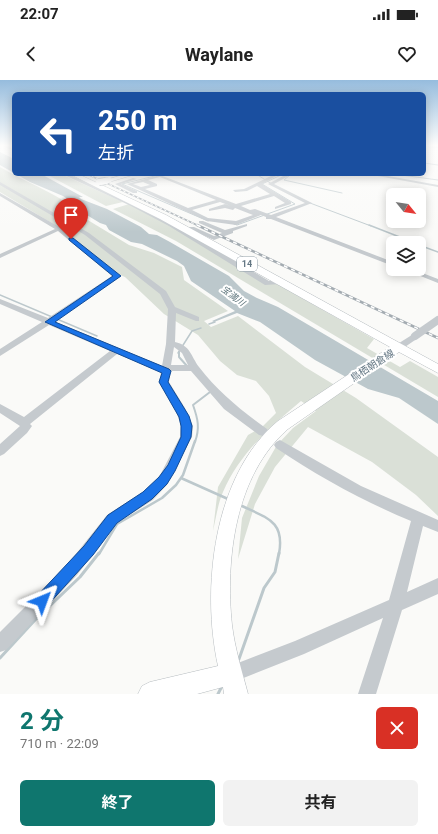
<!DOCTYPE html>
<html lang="ja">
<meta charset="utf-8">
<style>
body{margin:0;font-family:Roboto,"Noto Sans JP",sans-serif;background:#f2f2f2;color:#222;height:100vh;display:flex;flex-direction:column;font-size:15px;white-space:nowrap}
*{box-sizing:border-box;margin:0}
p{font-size:13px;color:#767676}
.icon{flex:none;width:22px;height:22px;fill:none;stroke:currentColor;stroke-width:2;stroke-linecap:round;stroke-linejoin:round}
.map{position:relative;height:614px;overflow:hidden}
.panel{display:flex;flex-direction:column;background:#fff;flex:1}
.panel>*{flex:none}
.banner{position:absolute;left:12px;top:12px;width:414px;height:84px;border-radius:6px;box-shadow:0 2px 10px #0003;background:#1a4fa0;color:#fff;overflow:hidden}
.needle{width:26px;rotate:120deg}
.buttons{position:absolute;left:386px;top:108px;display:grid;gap:8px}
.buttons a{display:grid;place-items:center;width:40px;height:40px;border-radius:6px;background:#fff;box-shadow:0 2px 10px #0003;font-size:20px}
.pin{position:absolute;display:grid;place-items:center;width:34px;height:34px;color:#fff;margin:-41px -17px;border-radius:50% 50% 50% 0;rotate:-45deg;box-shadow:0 0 4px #0007}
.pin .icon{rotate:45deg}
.me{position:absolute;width:44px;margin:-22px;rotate:44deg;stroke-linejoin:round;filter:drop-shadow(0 0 3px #0008)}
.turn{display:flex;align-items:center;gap:14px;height:84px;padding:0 20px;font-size:18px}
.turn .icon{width:52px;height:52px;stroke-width:2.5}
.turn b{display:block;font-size:28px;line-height:34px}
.round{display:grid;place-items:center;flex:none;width:42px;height:42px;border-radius:6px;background:#f2f2f2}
.head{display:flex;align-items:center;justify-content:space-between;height:68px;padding:0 20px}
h1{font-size:24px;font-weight:700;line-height:30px;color:#0f766e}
.cta{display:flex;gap:8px;margin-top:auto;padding:8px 20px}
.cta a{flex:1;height:46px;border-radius:6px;background:#0f766e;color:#fff;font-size:16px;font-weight:700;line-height:46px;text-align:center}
.cta a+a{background:#f2f2f2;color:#222}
.status{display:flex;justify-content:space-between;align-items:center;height:28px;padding:0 20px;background:#fff;direction:ltr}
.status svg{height:11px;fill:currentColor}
header{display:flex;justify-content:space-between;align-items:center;height:52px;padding:0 20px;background:#fff;font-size:18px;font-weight:700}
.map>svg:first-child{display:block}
</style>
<div class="status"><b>22:07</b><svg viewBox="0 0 49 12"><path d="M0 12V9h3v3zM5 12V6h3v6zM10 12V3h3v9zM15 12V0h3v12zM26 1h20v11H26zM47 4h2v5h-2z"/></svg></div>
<header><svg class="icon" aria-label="back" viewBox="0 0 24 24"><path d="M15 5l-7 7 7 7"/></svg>Waylane<svg class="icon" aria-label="heart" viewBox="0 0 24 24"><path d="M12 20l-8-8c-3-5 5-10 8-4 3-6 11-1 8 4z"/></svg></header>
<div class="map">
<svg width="438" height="614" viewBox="0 0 438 614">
<rect width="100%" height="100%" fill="#fafaf8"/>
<path fill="#dae0d7" d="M0 87C20 99 41 107 61 119L63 125 129 165 154 173 182 187 184 200 228 231 204 241 211 247 238 236 305 287 356 318 438 377V436L416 415 372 382 308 347 275 387 255 424 238 479 242 438 259 396 277 365 293 348 316 331 301 321C271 346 239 374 223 412 218 423 216 438 213 451L218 407 248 355 262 347 276 333 269 316 256 301 237 295 220 281 198 255 164 234 125 197 120 195 60 148 0 112Z
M46 94H61L123 122 106 126Z
M129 124 156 135 267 203 277 204 374 259 367 268 400 287 410 281 438 297V317L176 161 113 129Z"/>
<path fill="#bcc8cc" d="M0 72 14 79V93L0 85Z
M16 94H41L83 117H79L81 119 107 129 141 147 149 154 157 155 170 162 229 196 244 211 257 218 278 227 438 321V344L399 318 368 309 315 280 260 242 237 233 214 242 212 241 235 231 191 201 184 186 177 181 142 164 131 162 109 150 106 145 100 143 67 123 66 118 63 116 30 102Z"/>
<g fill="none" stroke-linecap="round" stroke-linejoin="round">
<path stroke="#bcc8cc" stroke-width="1" d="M424 83 438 85
M163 94 122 104 208 141
M256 94 272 104
M283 94 290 95 284 100 342 113
M394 94 438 100
M310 123 371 146
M234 144 237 145 295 124 262 104 281 95"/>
<path stroke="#bcc8cc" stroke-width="1.5" d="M369 145 415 163
M419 165 438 172
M0 215 97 256
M209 244 215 242
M178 273 192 251 201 248"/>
<path stroke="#bcc8cc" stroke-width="2" d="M179 272V277L187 286
M195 362C200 348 198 339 193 325L210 312"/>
<path stroke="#bcc8cc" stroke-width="2.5" d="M181 398 228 419
M242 426C267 438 285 441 279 474
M99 474 117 444 162 418 176 405 183 395 195 361"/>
<path stroke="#bcc8cc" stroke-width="3" d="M0 578 35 540 80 497 99 473
M239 579 264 508 275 492 279 473
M218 614 222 606"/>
<g stroke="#b6bcc0" stroke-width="1">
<path id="major" d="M70 94H78L166 135 438 284V293L399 272 288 349C235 395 225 480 232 545 235 569 242 591 248 614H224L223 607 197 614H138L142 606 150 602 218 586C201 509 213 395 278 341L390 267 160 139Z
M126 94H136L109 102 106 100Z"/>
</g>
<path fill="#c5cace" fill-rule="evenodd" d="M3 66H7L14 69V71Z
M424 66H438V68L424 67Z
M62 94H68L135 124 182 149V147H194L214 156 222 153 199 143V141H203L225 150 247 144V146L233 151V153L214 160 191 150 182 149 269 201 280 200 284 202 280 204 265 205 169 146 131 126Z
M275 94H280L262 104 291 122V124L275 129V127L285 123 274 116 241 126 250 130 255 129 271 135 305 123 268 104 287 94H292L274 104 312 123 276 137 393 182V186L271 139H266V137L261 135 236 145 207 141 127 104 160 95 236 124 270 114 257 106 247 111 235 112 233 110 244 109ZM160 97 216 120 188 128 145 109 157 106V104L148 100ZM143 102 150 105 141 107 133 104ZM220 122 231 126 225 124 209 129V131L225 128 233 130 235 128 253 135 236 141 208 138 192 130Z
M367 94H377L438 105V107Z
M133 98 137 99 121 104 137 111V113H133L115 104Z
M0 102 89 153 166 211 175 227 199 237V241H196L176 233 175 262C190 265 191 276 199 287 218 312 242 331 267 349L269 352 267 355 263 356 259 355 224 329 191 291H172L170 293 169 302 185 328 193 346 192 357 167 405 153 420 117 443 77 495 6 570 0 572V552L67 485 107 435 143 412 159 397 180 357 181 346 175 328 159 302 161 292 117 274 30 344 32 346 27 353 4 374 0 376V364L20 346 0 333V324L24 337 110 271 49 245 0 276V269L42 242 0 224V219L48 238 112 196 58 151 0 178V174L55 149 0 116V113L61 148 121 196 54 241 162 286 166 264 168 229 160 214 85 155 0 105ZM174 267 182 273 188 285H171Z
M403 189H412L438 199V203Z
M415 253 419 256 418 258 402 269H396L395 267 396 265Z
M280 360 361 406 438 440V452L423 446 407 512 438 498V514L402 530 376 614H358L383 538 304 574 231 603 225 600 222 594 225 588 295 561 389 520 411 441C363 421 319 397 276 368L274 365 276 362Z"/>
<use href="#major" fill="#fff" fill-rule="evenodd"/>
<g stroke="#a4acb2" stroke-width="1.5">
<path id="rail-far1" d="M87 94 199 146"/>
</g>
<g stroke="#a4acb2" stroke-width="2.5">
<path id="rail" d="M197 145 438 258"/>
</g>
<use href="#rail-far1" stroke="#fff" stroke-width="1" stroke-dasharray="2.5" stroke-linecap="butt"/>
<use href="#rail" stroke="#fff" stroke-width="1.5" stroke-dasharray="4" stroke-linecap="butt"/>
<g stroke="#b6bcc0" stroke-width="6" stroke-linecap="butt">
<path id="major-bridge-far1" d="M101 102 109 100"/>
</g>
<g stroke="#b6bcc0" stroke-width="8" stroke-linecap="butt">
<path id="major-bridge" d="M99 102 106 101"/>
</g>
<path stroke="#c5cace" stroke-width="8" d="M415 256 438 240"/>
<use href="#major-bridge-far1" stroke="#fff" stroke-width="5.5"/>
<use href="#major-bridge" stroke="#fff" stroke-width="6"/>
</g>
<linearGradient id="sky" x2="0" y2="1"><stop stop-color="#96bcdd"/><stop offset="0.43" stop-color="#fdfdfc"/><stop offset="1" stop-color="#fdfdfc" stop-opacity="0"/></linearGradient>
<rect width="438" height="152" fill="url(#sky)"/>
<path fill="#1a73e8" stroke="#114b97" d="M69 158H73L121 196 55 242 169 289 171 291 168 302 189 336 192 346 191 357 175 391 167 404 152 419 117 443 93 475 47 526 42 529 37 526 35 521 37 516 84 466 108 435 143 412 159 397 168 385 181 357V346L179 337 159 302 162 293 45 242 113 196 69 160Z"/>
<g text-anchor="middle" stroke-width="4" stroke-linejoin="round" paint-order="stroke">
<rect fill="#fff" stroke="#92a0a9" stroke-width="1" x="237" y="177" width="20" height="14" rx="3"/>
<g font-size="9" font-weight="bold" fill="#647784">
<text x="247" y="187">14</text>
</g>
<g font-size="9" font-style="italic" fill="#5f767d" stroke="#fff">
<text transform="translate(233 216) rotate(37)" y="3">宝満川</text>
</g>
<g font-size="10" fill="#647784" stroke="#fff">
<text transform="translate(372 285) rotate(-33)" y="4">鳥栖朝倉線</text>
</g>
</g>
</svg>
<div class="buttons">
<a><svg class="needle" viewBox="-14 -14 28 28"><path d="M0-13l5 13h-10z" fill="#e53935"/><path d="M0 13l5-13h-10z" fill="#767676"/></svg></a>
<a><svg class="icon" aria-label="layers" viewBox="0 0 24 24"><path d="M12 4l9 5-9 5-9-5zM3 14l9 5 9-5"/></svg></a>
</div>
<div class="pin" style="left:71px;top:159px;background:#d93025"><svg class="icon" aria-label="arrive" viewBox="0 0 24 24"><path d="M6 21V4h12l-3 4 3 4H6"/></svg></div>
<svg class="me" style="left:42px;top:521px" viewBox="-20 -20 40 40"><path d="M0-17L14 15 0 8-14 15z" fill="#1a73e8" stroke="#fff" stroke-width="4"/></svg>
<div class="banner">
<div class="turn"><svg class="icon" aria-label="left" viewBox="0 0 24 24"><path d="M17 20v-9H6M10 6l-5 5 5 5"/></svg><div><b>250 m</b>左折</div></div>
</div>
</div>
<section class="panel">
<div class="head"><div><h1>2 分</h1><p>710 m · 22:09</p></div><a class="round" style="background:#d93025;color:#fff"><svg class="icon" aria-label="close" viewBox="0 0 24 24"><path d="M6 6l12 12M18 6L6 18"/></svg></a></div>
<div class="cta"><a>終了</a><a>共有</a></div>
</section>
